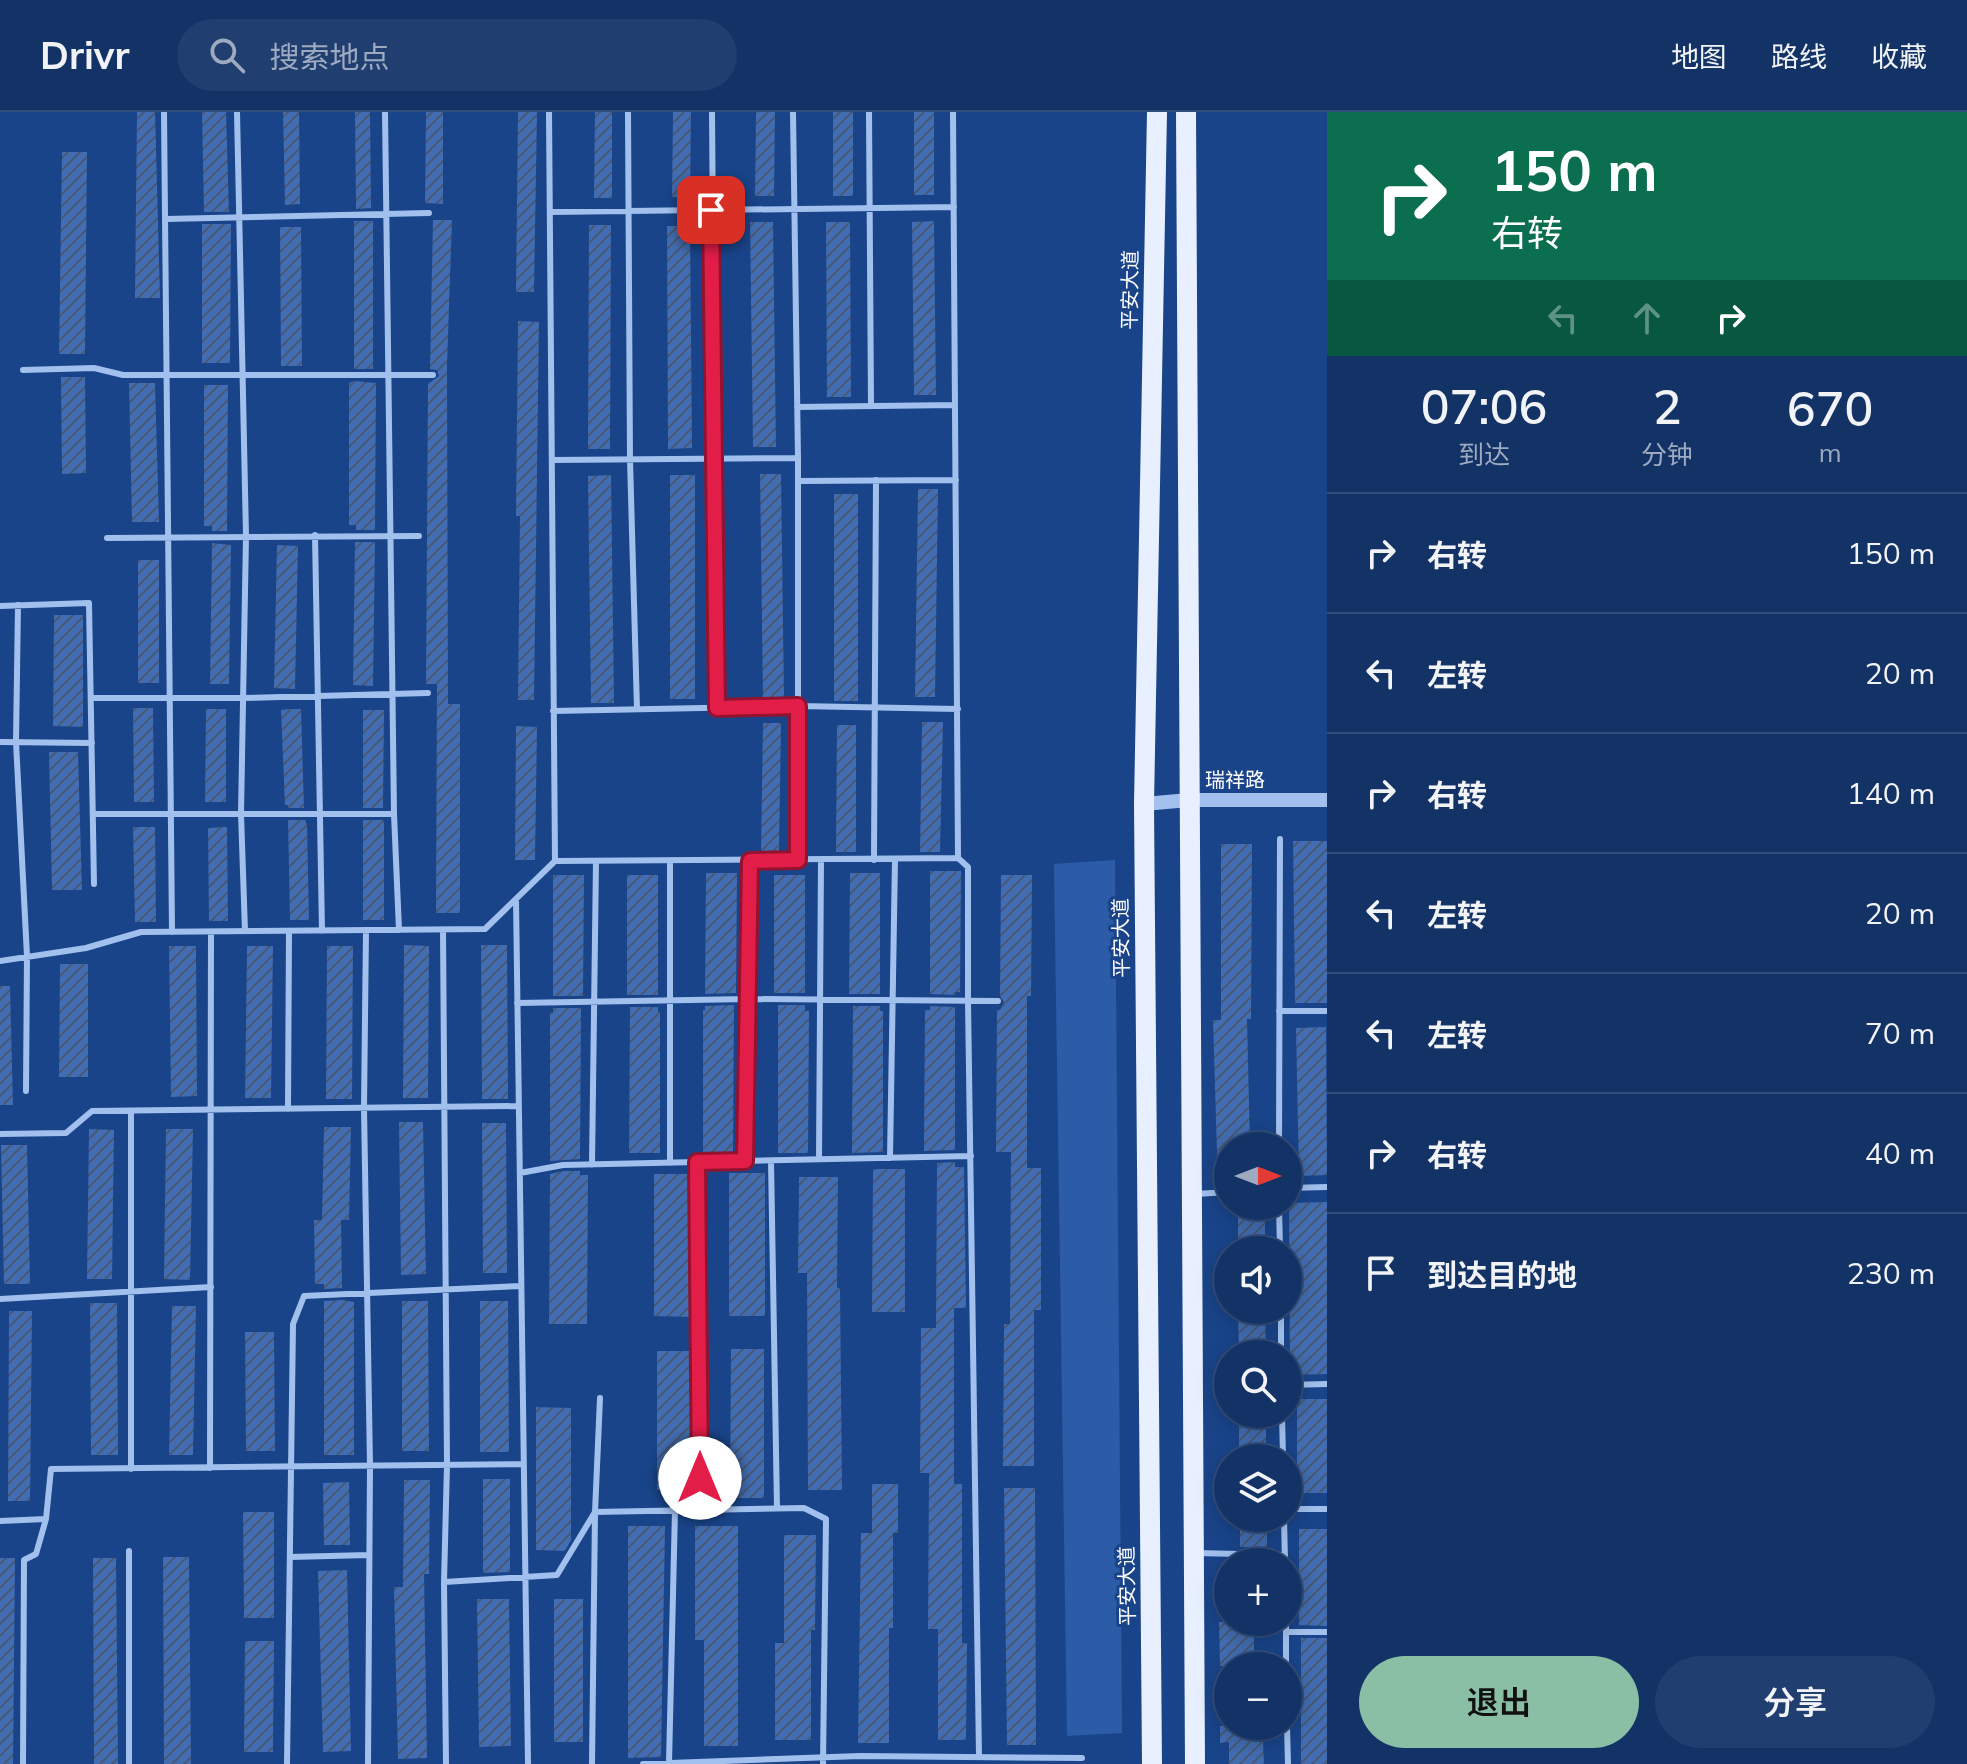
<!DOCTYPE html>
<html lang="zh">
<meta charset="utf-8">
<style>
body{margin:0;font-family:Mulish,"Noto Sans SC",sans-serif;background:#203f70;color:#f1f3f6;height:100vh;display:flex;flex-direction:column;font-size:30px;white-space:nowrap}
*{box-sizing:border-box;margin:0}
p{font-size:26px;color:#9daac0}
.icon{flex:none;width:44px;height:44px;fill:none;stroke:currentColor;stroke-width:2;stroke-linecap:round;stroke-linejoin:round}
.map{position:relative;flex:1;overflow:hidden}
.sheet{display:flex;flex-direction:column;background:#133367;width:640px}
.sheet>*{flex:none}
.top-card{background:#0b6e4f;color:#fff;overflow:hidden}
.needle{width:52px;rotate:90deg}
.tools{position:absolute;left:1214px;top:1020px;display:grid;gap:16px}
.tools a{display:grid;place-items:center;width:88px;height:88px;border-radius:50%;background:#133367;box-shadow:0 4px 20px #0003,0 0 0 2px #324e7b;font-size:40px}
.pin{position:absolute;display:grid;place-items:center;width:68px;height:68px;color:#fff;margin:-34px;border-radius:16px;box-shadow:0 4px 12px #0006}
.me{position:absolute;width:88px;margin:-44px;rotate:0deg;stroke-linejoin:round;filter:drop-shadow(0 0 6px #0008)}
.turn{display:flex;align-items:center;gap:28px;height:168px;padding:0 32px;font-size:36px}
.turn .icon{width:104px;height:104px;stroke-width:2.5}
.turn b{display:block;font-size:56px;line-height:68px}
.lanes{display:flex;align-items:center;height:76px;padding:0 32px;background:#0003;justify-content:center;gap:40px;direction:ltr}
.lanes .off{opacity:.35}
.eta{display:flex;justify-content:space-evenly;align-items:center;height:136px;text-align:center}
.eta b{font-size:48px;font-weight:600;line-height:56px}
.action{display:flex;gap:16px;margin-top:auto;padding:16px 32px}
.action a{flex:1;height:92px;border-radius:48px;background:#8abfa5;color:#111;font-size:32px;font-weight:600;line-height:92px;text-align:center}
.action a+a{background:#203f70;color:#f1f3f6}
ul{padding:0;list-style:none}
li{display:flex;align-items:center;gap:24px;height:120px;padding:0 32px;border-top:2px solid #324e7b}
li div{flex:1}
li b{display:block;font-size:30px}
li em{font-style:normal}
header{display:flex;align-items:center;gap:48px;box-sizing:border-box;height:112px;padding:0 40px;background:#133367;border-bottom:2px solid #324e7b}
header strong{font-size:38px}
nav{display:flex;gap:44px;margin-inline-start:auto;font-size:28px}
.search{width:560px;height:72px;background:#203f70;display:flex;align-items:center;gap:20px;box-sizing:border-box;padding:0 28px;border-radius:44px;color:#9daac0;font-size:30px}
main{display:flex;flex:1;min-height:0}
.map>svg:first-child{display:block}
</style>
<header>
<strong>Drivr</strong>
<div class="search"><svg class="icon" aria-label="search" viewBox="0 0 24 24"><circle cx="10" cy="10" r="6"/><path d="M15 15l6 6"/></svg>搜索地点</div>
<nav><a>地图</a><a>路线</a><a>收藏</a></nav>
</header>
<main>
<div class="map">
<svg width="1327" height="1652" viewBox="0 0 1327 1652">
<defs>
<pattern id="building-hatch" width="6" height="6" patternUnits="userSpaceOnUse" patternTransform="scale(2)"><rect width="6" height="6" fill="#426db2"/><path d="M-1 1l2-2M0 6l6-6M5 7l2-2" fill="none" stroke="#485975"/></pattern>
</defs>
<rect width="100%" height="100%" fill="#194489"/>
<path fill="#2c5ca7" d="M1115 748 1122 1621 1067 1624 1054 752Z"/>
<path fill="url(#building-hatch)" d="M137 0H155L160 186H135Z
M202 0H226L229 100H204Z
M283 0H299L300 92 285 93Z
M355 0H370L371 96 356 97Z
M426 0H443V92L425 91Z
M518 0H537L534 180H516Z
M595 0H612V86H594Z
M673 0H691L690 86 672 85Z
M756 0H775L774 84H755Z
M833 0H853V84H833Z
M914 0H934V83H914Z
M62 40H87L85 242H59Z
M433 108H452L447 253 448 592H460V801H436L437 572H426L428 272 439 264 437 258 430 257Z
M354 109H373V257H354Z
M934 109 936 283H914L912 110Z
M750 110H773L776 335H753Z
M826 110H850L851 285H827Z
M202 112H231L230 251H202Z
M589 113H611L610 337H588Z
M667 114H690L692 336 668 337Z
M280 115H301L302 254H281Z
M518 209 539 210 534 588H518L520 404H516Z
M61 265H85L86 361 62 362Z
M354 269 376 271 375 418H356V413H349V271Z
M129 271H155L159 410H132Z
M204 273H228L227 419H212V414H204Z
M760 362H781L784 587 763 588Z
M611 363 614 591H591L588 364Z
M670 363H695V587H670Z
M918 377H938L935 585H915Z
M834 382H858V589H834Z
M355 430H375L373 574 353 573Z
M212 431 231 433 229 572H210Z
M277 433 298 434 295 577 274 576Z
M138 448H159V571H138Z
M54 503H83V615L53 614Z
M133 596H153L154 690H134Z
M206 597H226V690H205Z
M289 597H301L304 696H288V693H285L281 598Z
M363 598H384L383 696H363Z
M922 610H943L940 740H920Z
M763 611H781L779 740 761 739Z
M837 613H856V740H836Z
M516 614 537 615 535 748H515Z
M49 640H78L82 778H52Z
M288 708H305L307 713 309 808H290Z
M363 708H383L384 711V808H363Z
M133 715H155L156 810H135Z
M227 715 228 809H209L208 716Z
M1293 729H1327V891H1295Z
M1221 732H1252L1251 907H1247L1250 1034H1228V1074L1218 1075 1213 908H1221Z
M930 759H961L960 880H955V883L930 882Z
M706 761H737L736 881 705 882Z
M850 761H880V882H849Z
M553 763H584L583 884H553Z
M627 763H658V883H627Z
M774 763H805V881H774Z
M1001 763H1032L1031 884H1027V1056H1041V1198H1034V1354H1003L1004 1212H1010L1011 1040H996L997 898H1000L1004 890 1000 884Z
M404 833 429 834 428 986H403Z
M481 833H507L508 987H482Z
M169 834H196L197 984 171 985Z
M247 834H273L271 986H245Z
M327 834H353L352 987H326Z
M60 852H88V965H59Z
M0 874H10L13 993H0Z
M734 893 733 1040H703V898H705V894Z
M778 893H805V899H809L808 1041H778Z
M853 894H880V899H883V1040L852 1041Z
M930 894 955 895V1038L924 1039 925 898H930Z
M630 895H658V900H660V1041H629Z
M553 896H581L580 1047 550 1049V901H553Z
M1326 915 1327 1063 1299 1064 1296 916Z
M399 1010H423L426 1162 401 1163Z
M482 1011H506L507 1161H483Z
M324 1015H351L349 1108H341L342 1176 324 1177V1172H315L314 1108H322Z
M89 1017 114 1018 112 1167H87Z
M166 1017H193L190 1168 164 1167Z
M1 1033H27L30 1172H4Z
M955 1050V1055H964L966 1196H954V1372H962V1531H967L966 1628H938V1517H928L929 1361H920L921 1216H936L937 1051Z
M873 1057H905V1200H872Z
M564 1059H580V1063H588L587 1212H549L550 1062Z
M729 1061H765V1204H729Z
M654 1062H691V1205L654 1204Z
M799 1065H838L837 1176H840L842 1378H808L807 1161H798Z
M1327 1090V1262L1290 1263 1289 1091Z
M1238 1094H1265V1138H1238Z
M342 1188 354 1190V1343H324V1189Z
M402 1189H428L429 1339H402Z
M480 1189H508L509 1340H480Z
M90 1191H117L118 1343H91Z
M172 1194H196L193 1343H169Z
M1238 1198H1265L1266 1242H1239Z
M9 1199H32L30 1389H8Z
M245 1220H274L275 1339H246Z
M731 1237H764V1386H730Z
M657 1239H692V1378H657Z
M1297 1287H1327V1381H1297Z
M536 1295 571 1296V1428L565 1439 536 1438Z
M1239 1302H1266V1346H1239Z
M483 1367H510V1460L483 1461Z
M404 1368H430L429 1462H424L427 1646 398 1647 394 1475H403Z
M349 1370 350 1433H324L323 1371Z
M872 1372H898V1421H893V1516H889V1631H858L861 1421H872Z
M1004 1376H1035L1036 1633H1007Z
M243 1400H274V1506H244Z
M1240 1406H1267V1435H1240Z
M628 1414H665L661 1645 628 1646Z
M695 1414H738V1634H704V1528H695Z
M1299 1417H1327V1514L1299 1513Z
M784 1423H816L815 1518H811V1628H775V1531H784Z
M163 1445H189L191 1652H164Z
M0 1446H15L13 1652H0Z
M93 1446H116L118 1652H94Z
M347 1458 351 1639 323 1640 318 1459Z
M477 1487H509L511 1634 479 1635Z
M554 1487H583V1630H554Z
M1219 1510H1254V1554H1220Z
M1301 1526H1327V1652H1301Z
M245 1529H274L273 1640H244Z
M1220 1614H1255V1630H1263L1264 1652H1229V1630L1220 1631Z"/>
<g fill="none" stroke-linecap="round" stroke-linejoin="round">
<path stroke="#a2c0ed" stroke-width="6" d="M164 0 172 820
M237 0 246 424 241 702 245 819
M385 0 394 702 399 818
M549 0 555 749
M628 0 630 348 637 597
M712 0 717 596
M793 0 798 346V748
M869 0 871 294
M550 100 954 95
M166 107 429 101
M23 258 94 256 123 263H433
M797 295 955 293
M552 348 798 346
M798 369 956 368
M315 423 322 819
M107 426 419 424
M18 493 16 630 27 844 26 979
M0 494 89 491 94 772
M91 586H243L428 581
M553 599 798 594 958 597
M0 630 92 631
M94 702H394
M958 746 968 755V889L979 1645
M874 748 876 368
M670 749V1051
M516 787 528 1652
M366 818 364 996 370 1354 368 1652
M443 818 447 1353 444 1470 446 1652
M0 849 86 836 141 820 485 817 555 749 958 746 953 0
M517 891 748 887 998 889
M1279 899H1327
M288 997 289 819
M131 999V1357
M0 1022 66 1021 92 999 519 994
M1279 1034 1280 727
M890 1046 895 747
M819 1047 821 748
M745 1049 750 749
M771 1049 777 1396
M697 1050 700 1398
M592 1053 596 749
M520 1061 563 1053 971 1044
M1288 1076 1327 1075
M1196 1082 1228 1080
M1279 1094 1280 1138
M0 1187 211 1175
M1281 1198V1242
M1288 1273 1327 1272
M1282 1302 1283 1346
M210 1356 211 820
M1288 1397H1327
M1284 1406 1285 1450
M0 1409 46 1407 51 1357 524 1352
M129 1439V1652
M1196 1441 1285 1443
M290 1445 369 1443
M444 1470 557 1463 595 1400 804 1396 826 1407 823 1652
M1286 1510V1554
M1286 1520H1327
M1287 1614 1288 1652
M669 1651 675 1398
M23 1652 24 1448 36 1442 46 1407
M287 1652 293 1212 304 1184 521 1174
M592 1652 595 1400 600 1286
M643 1652 860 1644 1082 1646"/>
<path stroke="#a2c0ed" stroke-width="14" d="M1144 692 1189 688H1327"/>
<path stroke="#e8f0ff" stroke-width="20" d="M1186 0 1195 1652
M1152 1652 1144 692 1157 0"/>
</g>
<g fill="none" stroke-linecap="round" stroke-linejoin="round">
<g stroke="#92132f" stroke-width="20">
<path id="route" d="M700 1366 697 1050 745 1049 750 749 798 748V594L717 596 711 98"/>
</g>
<use href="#route" stroke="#e11d48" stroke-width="14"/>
</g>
<g text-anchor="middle" stroke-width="6" stroke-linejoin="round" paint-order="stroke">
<g font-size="20" fill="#fff" stroke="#194489">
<text transform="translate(1130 178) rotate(-89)" y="7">平安大道</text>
<text x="1235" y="675">瑞祥路</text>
<text transform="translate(1121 826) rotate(-91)" y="7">平安大道</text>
<text transform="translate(1127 1474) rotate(-91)" y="7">平安大道</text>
</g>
</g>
</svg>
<div class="tools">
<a><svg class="needle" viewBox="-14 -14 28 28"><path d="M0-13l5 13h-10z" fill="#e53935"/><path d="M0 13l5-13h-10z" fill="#9daac0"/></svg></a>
<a><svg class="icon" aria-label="sound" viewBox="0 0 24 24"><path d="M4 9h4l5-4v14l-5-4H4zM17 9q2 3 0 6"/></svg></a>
<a><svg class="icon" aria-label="search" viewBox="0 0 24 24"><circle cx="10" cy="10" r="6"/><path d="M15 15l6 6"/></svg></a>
<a><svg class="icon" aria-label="layers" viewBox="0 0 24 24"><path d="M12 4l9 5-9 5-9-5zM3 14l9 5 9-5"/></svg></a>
<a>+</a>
<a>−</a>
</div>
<div class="pin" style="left:711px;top:98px;background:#d93025"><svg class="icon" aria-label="arrive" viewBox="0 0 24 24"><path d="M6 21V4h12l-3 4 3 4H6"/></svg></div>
<svg class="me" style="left:700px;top:1366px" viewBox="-20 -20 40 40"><circle r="19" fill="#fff"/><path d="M0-13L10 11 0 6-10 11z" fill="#e11d48"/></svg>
</div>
<section class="sheet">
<div class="top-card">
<div class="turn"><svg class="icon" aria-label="right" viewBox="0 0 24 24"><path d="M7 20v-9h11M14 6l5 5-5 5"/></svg><div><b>150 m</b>右转</div></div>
<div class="lanes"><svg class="icon off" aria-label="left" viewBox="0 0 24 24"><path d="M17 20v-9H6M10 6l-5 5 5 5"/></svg><svg class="icon off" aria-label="ahead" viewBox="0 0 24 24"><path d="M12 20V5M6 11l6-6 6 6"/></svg><svg class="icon" aria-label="right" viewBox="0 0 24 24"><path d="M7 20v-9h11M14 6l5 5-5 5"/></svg></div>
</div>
<div class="eta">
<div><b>07:06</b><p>到达</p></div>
<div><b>2</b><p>分钟</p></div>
<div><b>670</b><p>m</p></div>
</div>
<ul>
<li><svg class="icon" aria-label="right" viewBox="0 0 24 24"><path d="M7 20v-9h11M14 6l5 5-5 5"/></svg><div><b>右转</b></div><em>150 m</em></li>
<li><svg class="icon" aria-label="left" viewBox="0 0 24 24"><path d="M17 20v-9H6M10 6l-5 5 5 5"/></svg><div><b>左转</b></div><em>20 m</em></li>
<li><svg class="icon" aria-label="right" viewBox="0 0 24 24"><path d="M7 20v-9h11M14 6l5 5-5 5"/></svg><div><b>右转</b></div><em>140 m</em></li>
<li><svg class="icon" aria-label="left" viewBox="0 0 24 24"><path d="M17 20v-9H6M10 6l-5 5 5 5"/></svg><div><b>左转</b></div><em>20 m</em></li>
<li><svg class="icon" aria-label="left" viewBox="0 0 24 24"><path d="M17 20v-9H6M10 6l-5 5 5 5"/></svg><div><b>左转</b></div><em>70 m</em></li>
<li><svg class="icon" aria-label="right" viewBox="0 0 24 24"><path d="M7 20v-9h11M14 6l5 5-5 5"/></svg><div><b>右转</b></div><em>40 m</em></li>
<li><svg class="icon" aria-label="arrive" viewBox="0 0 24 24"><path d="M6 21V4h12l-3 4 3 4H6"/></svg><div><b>到达目的地</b></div><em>230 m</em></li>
</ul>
<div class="action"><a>退出</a><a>分享</a></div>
</section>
</main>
